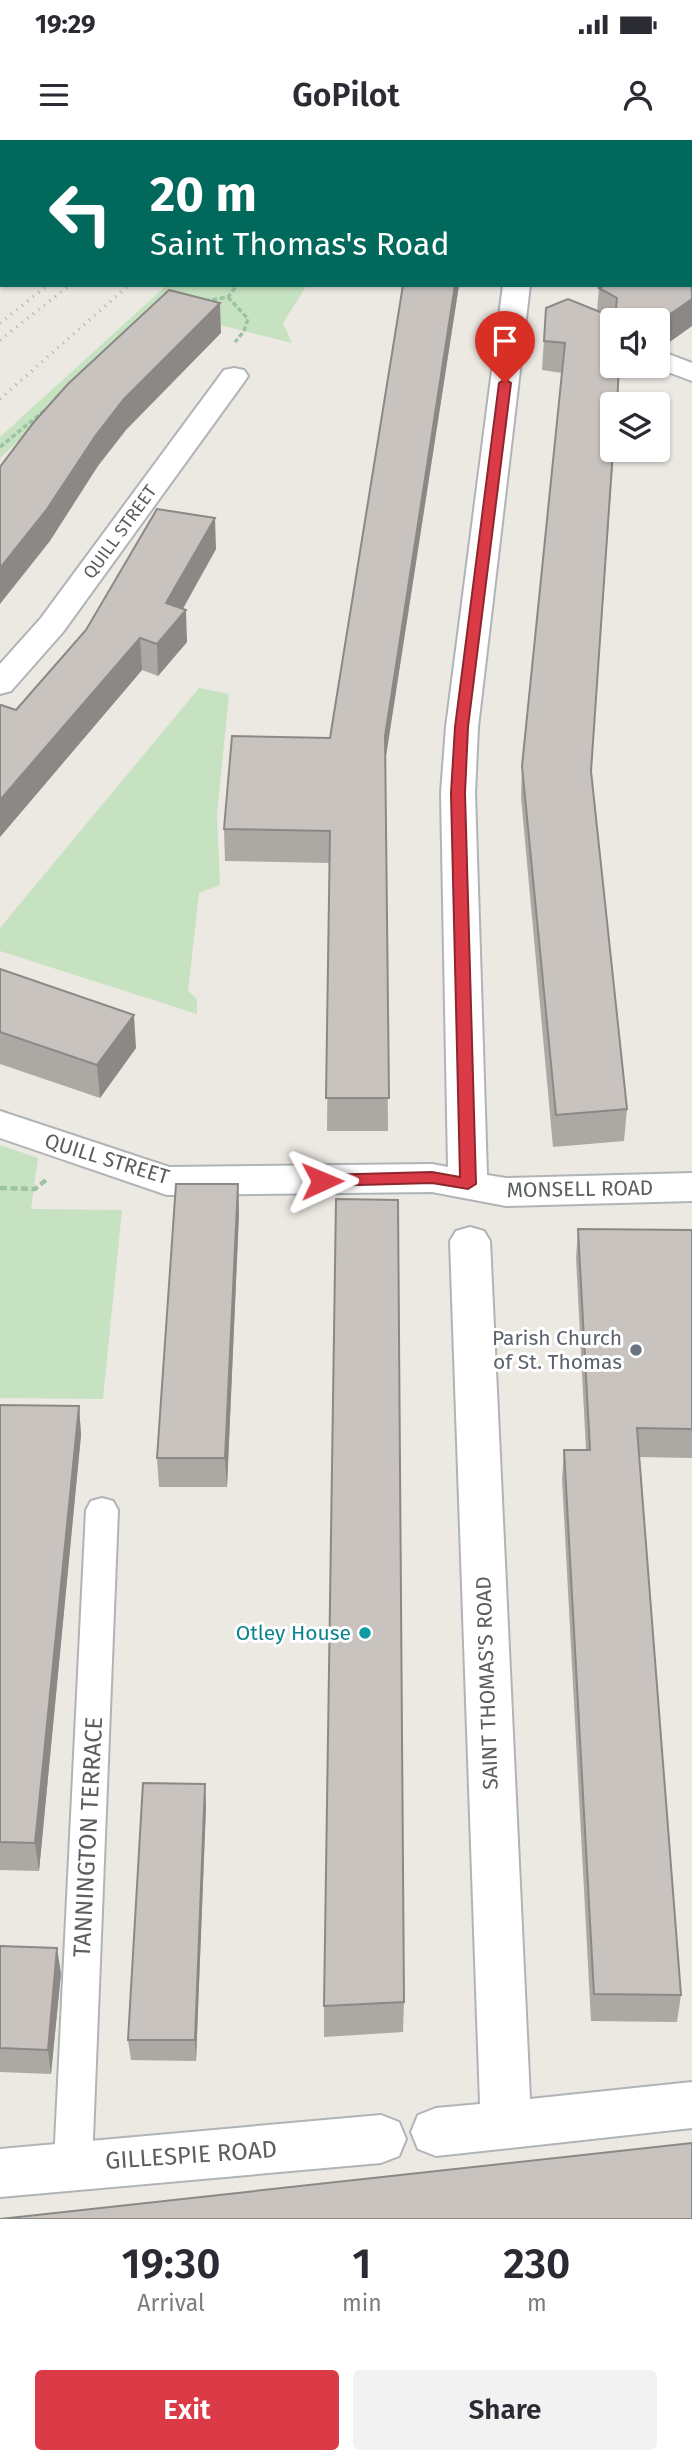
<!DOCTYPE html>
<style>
body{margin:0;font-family:"Fira Sans",sans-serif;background:#f2f2f3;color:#2b2b33;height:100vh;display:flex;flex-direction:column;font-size:26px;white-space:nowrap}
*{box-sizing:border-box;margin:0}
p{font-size:23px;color:#7c7c81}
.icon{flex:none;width:38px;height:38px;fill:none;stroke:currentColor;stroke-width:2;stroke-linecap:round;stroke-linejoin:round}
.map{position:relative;height:2079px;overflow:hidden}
.details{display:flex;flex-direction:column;background:#fff;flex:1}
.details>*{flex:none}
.hud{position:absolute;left:0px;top:0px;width:693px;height:147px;box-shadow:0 2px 5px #0004;background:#00695c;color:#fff;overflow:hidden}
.controls{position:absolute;left:600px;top:168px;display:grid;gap:14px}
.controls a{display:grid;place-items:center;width:70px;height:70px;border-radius:7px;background:#fff;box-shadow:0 2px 5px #0004;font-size:35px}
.pin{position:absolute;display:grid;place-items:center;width:60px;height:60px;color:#fff;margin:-72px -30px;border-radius:50% 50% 50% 0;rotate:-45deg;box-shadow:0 0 7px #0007}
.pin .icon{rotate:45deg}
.me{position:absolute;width:77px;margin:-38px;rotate:89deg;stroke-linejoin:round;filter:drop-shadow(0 0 5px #0008)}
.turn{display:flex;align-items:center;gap:24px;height:147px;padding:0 35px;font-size:32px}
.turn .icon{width:91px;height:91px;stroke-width:2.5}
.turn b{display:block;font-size:49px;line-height:60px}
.eta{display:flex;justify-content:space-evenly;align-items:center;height:119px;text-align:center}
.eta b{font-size:42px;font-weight:600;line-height:49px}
.action{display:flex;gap:14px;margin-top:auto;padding:14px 35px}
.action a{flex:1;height:80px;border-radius:7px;background:#da3b47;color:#fff;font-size:28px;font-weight:600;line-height:80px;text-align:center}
.action a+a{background:#f2f2f3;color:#2b2b33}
.status{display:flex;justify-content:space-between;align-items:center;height:49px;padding:0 35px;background:#fff;direction:ltr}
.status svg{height:19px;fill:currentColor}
header{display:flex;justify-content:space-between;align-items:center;height:91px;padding:0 35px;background:#fff;font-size:32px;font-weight:600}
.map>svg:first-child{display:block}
</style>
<div class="status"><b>19:29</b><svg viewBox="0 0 49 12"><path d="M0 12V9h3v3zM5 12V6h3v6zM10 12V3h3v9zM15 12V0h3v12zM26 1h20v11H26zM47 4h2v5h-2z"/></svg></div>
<header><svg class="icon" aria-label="menu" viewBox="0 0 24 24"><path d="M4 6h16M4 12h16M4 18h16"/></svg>GoPilot<svg class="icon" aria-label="person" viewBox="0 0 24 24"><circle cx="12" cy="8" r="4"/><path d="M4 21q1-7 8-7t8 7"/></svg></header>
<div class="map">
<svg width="692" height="2079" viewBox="0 0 692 2079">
<rect width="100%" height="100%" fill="#ece8e2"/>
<path fill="#c6e2c1" d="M167 145H307L283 183 292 203 160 170 0 318V297Z
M199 548 229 554 217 674 220 745 199 753 188 851 197 859V874L0 811V788Z
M0 1005 38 1018 31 1069 122 1070 103 1259 0 1258Z"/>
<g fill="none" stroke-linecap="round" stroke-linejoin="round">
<g stroke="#b0b4b7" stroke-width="4">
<path id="service" d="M102 1358 113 1361 118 1370 92 2023 86 2035 73 2040 60 2035 54 2023 86 1370 91 1361Z"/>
</g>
<g stroke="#b0b4b7" stroke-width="4">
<path id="minor" d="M567 0H593L566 2Z
M503 145H530L478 587 475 653 487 1035 506 1038 692 1033V1061L506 1066 432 1052 167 1055 0 998V971L169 1027 432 1024 448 1027 441 653 446 587Z
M658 210 692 223V241L652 226H658Z
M234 228 244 230 248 236 244 242 63 492 11 551 0 554V524L41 478 224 230Z
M470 1087 484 1091 490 1101 530 1959 692 1942V1988L436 2016 418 2009 411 1992 418 1975 436 1968 480 1964 450 1101 456 1091Z
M381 1975 399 1982 406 1999 399 2016 381 2023 0 2057V2009Z"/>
</g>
<path stroke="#9cc4a1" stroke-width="3.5" stroke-dasharray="5 2.5" stroke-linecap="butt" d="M321 2 323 0
M228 157 248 179 244 191 235 202
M205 161 228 157 237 145
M0 307 45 270"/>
<path stroke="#9cc4a1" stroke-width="4.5" stroke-dasharray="7 3.5" stroke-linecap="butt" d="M0 1048 35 1049 46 1040"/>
<use href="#service" fill="#fff" fill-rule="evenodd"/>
<use href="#minor" fill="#fff" fill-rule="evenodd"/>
<path stroke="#afb0b0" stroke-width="3.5" stroke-dasharray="1 6" stroke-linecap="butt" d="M13 2 16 0
M41 2 44 0
M67 2 69 0
M123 2 126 0
M144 2 146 0
M201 2 203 0
M226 2 228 0
M245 2 248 0
M278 2 280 0
M0 33 2 31
M0 183 48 145
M0 200 70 145
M0 259 129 145"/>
</g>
<path fill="#aca8a4" d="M692 135V186L661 208H658V180L619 238 591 631 627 969 624 1001 553 1007 521 657 522 626 562 233 542 230 546 168 597 171 599 148 601 147 598 145H691Z
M403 145H459L385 623 388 991H327L330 723 225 721 224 689 330 598Z
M216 409 183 469 187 502 158 536 142 530 0 697V566L16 570Z
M0 829 136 908 100 958 0 924Z
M238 1044 239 1073 227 1347H159L157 1318Z
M578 1089 692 1090V1318L639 1317 681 1855 677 1882 591 1881 562 1339 564 1310H586L576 1118Z
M0 1265 79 1266 81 1295 39 1731 0 1730Z
M206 1666 196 1921 131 1920 128 1900Z
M0 1806 61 1833 51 1934 0 1932Z
M404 1862 403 1892 324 1897V1866Z"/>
<path fill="#8c8886" d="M501 0H521L520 2H500Z
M666 0H683L682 2H664Z
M455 145H459L384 628 385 596Z
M692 159V186L661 208 663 179Z
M220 163 221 193 126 290 98 326 50 401 0 464V428L96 295 124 259Z
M619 226H636L619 238Z
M215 378 216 409 174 484 186 470 187 502 158 536 157 504 166 463Z
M140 498 142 530 0 697V660Z
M134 875 136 908 100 958 97 925Z
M238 1044 239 1073 227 1347 225 1318Z
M79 1266 81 1295 39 1731 35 1703Z
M205 1644 206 1666 196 1921 195 1900Z
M57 1808 61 1833 51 1934 48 1910Z"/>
<path fill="#c8c3bf" stroke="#8c8886" stroke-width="2" d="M449 0H501L500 2H448Z
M618 0H666L664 2H616Z
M691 135 692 159 663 179 659 178 658 182V180H612V226H619L617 264H612V310H613L591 631 627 969 556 975 522 626 565 203 544 201 546 168 568 159 615 178 617 158 599 148 605 145H691Z
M403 145H455L385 596 389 958H326L330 691 224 689 232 596 330 598Z
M169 150 220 163 124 259 96 295 47 369 0 428V327L34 282 68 244Z
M157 369 215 378 166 463 186 470 157 504 140 498 0 660V566L1 565 16 570 86 490Z
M0 829 134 875 97 925 0 892Z
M176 1044H238L225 1318H157Z
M336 1059 398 1060 404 1862 324 1866Z
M578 1089 692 1090V1289L637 1288 681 1855 594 1854 564 1310H590Z
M0 1265 79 1266 35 1703 0 1702Z
M143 1643 205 1644 195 1900H128Z
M0 1806 57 1808 48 1910 0 1908Z
M692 2003V2079H0Z"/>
<path fill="#da3b47" stroke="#8e262e" stroke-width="2" d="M505 239 511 243 468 587 465 653 476 1044 468 1049 432 1043 322 1046 314 1041 322 1035 432 1032 460 1037 451 653 455 587 499 243Z"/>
<circle fill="#6b7280" stroke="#fff" stroke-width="2.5" cx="636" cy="1210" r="7"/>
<circle fill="#0f9aa8" stroke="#fff" stroke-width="2.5" cx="365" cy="1493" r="7"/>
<g text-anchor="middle" stroke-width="6" stroke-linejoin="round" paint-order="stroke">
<g font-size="18" fill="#5b5f62" stroke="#fff">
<text transform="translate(120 392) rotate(-54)" y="6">QUILL STREET</text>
</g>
<g font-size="21" fill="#5b5f62" stroke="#fff">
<text transform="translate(107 1019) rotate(17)" y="7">QUILL STREET</text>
<text transform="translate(580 1049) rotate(-1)" y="7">MONSELL ROAD</text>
<text transform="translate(487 1543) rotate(-92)" y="7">SAINT THOMAS'S ROAD</text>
</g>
<g font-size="21" fill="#5b616d" stroke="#fff" text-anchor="end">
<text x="622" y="1205">Parish Church<tspan x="622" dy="24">of St. Thomas</tspan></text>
</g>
<g font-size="21" fill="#0d838f" stroke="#fff" text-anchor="end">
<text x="351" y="1500">Otley House</text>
</g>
<g font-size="24" fill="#5b5f62" stroke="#fff">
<text transform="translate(88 1697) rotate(-87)" y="8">TANNINGTON TERRACE</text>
<text transform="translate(191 2015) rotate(-4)" y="8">GILLESPIE ROAD</text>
</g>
</g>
</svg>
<div class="controls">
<a><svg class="icon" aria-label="sound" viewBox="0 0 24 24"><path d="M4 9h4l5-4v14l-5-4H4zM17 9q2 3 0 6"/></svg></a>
<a><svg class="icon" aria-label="layers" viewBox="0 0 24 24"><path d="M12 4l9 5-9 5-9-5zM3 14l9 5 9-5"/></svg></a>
</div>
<div class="pin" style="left:505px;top:243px;background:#d93025"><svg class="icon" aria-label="arrive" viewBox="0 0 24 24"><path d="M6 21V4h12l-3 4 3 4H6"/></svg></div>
<svg class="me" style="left:322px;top:1041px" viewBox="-20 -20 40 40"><path d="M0-17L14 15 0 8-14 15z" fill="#da3b47" stroke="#fff" stroke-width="4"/></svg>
<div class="hud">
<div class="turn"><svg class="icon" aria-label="left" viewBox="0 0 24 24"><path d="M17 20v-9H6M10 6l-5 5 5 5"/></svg><div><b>20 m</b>Saint Thomas's Road</div></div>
</div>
</div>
<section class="details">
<div class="eta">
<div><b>19:30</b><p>Arrival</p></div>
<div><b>1</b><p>min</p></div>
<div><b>230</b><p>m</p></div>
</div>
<div class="action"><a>Exit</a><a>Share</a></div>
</section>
